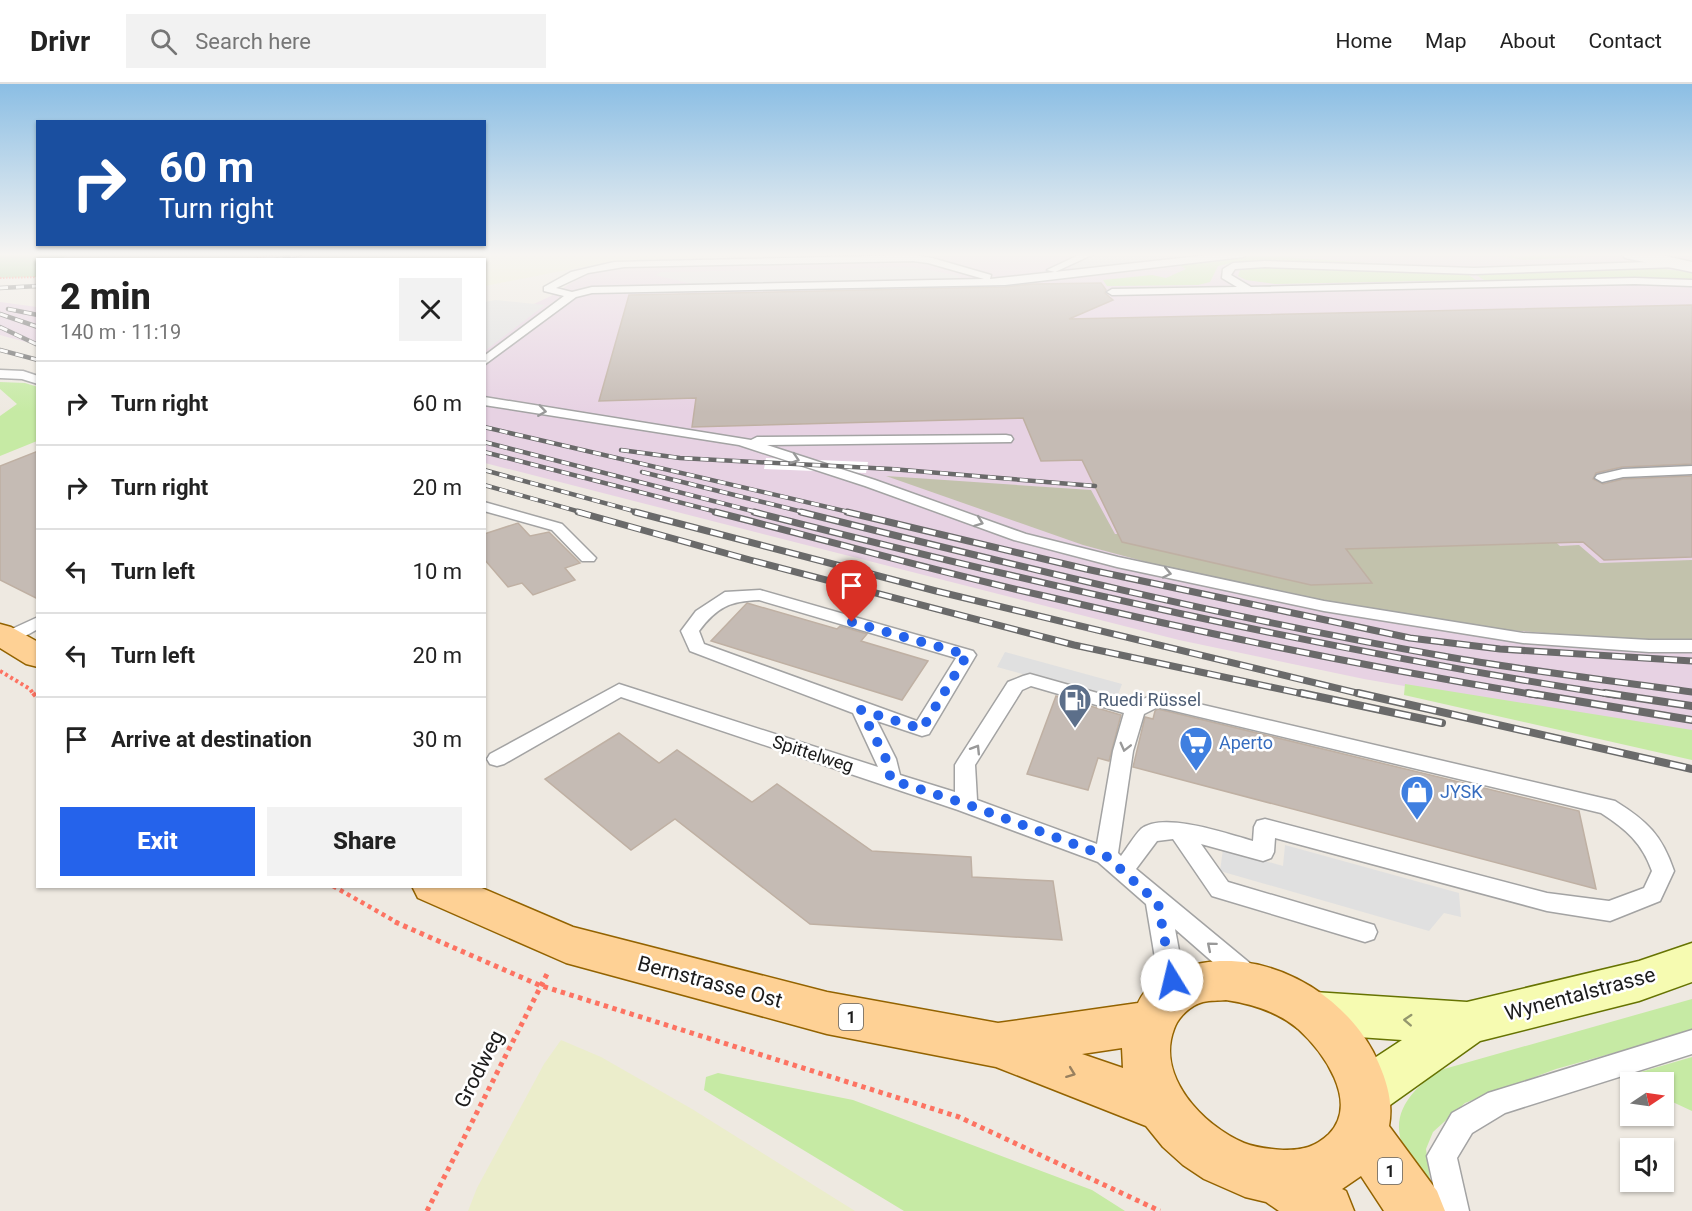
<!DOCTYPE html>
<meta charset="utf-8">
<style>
body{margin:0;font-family:Roboto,sans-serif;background:#f2f2f2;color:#222;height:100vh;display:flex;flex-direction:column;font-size:22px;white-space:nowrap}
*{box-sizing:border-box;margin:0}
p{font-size:20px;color:#767676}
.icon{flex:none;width:33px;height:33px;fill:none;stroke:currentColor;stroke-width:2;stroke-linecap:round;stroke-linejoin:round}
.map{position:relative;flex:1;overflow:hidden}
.details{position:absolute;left:36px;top:174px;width:450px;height:630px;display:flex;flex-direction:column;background:#fff;border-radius:0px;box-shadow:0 2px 4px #0004}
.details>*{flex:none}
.top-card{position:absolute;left:36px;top:36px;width:450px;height:126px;border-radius:0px;box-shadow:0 2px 4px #0004;background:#1a4fa0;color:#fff;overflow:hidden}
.needle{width:39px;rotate:77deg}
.controls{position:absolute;left:1620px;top:988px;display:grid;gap:12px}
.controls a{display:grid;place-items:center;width:54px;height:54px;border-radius:0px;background:#fff;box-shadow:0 2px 4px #0004;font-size:30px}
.pin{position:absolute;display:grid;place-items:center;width:51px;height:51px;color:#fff;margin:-62px -26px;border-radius:50% 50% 50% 0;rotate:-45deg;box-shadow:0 0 6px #0007}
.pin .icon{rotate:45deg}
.me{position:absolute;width:66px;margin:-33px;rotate:351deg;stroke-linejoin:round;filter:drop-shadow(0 0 4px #0008)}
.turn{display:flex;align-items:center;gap:21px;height:126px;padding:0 24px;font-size:27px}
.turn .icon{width:78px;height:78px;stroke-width:2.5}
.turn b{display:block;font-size:42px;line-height:51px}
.round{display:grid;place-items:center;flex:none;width:63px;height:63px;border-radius:0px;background:#f2f2f2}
.head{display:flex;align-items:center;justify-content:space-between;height:102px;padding:0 24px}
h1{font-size:36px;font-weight:800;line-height:45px}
.action{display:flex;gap:12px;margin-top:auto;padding:12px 24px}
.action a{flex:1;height:69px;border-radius:0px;background:#2563eb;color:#fff;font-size:24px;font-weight:800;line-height:69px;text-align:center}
.action a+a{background:#f2f2f2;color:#222}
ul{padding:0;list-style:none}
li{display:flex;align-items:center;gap:18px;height:84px;padding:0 24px;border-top:2px solid #e0e0e0}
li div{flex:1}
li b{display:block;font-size:22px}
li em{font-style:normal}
header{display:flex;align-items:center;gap:36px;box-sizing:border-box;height:84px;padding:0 30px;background:#fff;border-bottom:2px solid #e0e0e0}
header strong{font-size:28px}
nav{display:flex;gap:33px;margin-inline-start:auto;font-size:21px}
.search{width:420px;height:54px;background:#f2f2f2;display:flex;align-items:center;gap:15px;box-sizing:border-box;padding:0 21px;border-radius:0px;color:#767676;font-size:22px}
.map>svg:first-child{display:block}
</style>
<header>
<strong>Drivr</strong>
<div class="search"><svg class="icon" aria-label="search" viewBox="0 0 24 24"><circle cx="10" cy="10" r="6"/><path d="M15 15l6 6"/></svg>Search here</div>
<nav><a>Home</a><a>Map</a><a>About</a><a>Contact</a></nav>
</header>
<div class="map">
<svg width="1692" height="1127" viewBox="0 0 1692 1127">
<rect width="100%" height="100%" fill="#eee9e1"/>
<path fill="#e7d2e3" d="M830 170H1692V652L1364 595 1179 556 485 379 484 233 521 226 551 212 591 186 622 181 807 177Z
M0 218 37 223V261L0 251Z"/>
<path fill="#c2c2ac" d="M1438 349 1560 462 1579 461 1600 479 1692 476V556L1648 558 1485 544 1400 533 1176 486 1083 461 886 392 1091 406 1115 450 1311 446Z"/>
<path fill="#ebedcb" d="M67 170H279L245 176 63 175Z
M331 170H791L613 177 485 202 484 176 306 175Z
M561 956 601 973 692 1025 855 1127H468L477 1104 544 980Z"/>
<path fill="#c6eaa4" d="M1512 170 1519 174 1533 170 1601 172 1525 176 1494 171Z
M1241 173H1283L1382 180 1265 177 1236 178 1218 182 1210 198 1198 201 1107 202 1103 196 1152 191 1166 194 1186 185 1179 181Z
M1265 183 1467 190 1476 196 1275 200 1246 196 1238 192 1240 186Z
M1654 184 1692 188V197L1642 193 1484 196 1475 190Z
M0 298 25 299 38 303 37 357 0 372V332L17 320 0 305Z
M1405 600 1692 646V676L1404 611Z
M1692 915V947L1556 985 1465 1019 1433 1048 1426 1065 1431 1103C1422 1091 1410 1078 1404 1064 1387 1029 1416 1000 1444 985Z
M1692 973V1027L1664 1014V999H1632L1620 994Z
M718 989 853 1016 1092 1106 1125 1127H904L704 1006 706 993Z"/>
<path fill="#a5ce94" d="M0 170H67L63 175 38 176 37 193 0 194Z"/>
<path fill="#e0e0e0" d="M1097 170H1215L1076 185 1068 183Z
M913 183 960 192 955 196 697 201 655 191 661 188Z
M495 216 545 221 485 267V218Z
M1005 568 1122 600 1116 616 997 583Z
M1285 761 1459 809 1461 833 1444 829 1429 847 1220 787 1223 765 1283 782Z"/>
<path fill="#fff" d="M766 374 868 378 866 389 764 385Z"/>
<path fill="#c5bbb4" stroke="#bfb0a3" stroke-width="1.5" d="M1101 199 1106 206 1105 209 1113 216 1069 235 1692 221V380L1622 383 1596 389 1593 395 1603 400 1623 395 1692 392V473L1604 476 1583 458 1346 465 1372 499 1311 501 1122 458 1082 376 1041 377 1023 334 692 343 696 314 599 317 629 211 1005 203 1033 200Z
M38 367V515L0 496V382Z
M518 439 530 452 549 448 580 479 565 484 575 496 533 511 522 499 508 503 484 475V450Z
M747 519 837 545 840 542 867 550 861 557 928 577 902 616 711 557Z
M1056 612 1121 631 1109 677 1098 674 1088 706 1027 690Z
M1158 625 1579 727 1596 805 1133 683 1145 633 1153 635 1155 627Z
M619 649 659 679 677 666 752 718 777 700 872 767 971 773 972 793 1053 797 1062 856 810 840 675 735 631 766 545 695Z"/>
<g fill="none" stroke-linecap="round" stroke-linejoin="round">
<g stroke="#a3a3a3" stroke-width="3">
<path id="lane" d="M1081 170H1094L1055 188 1047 186Z
M1217 170H1248L1243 173 1005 201 592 209 576 213 484 281V272L564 212 544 207V203L571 188 614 178 913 171 932 174 991 191 990 195ZM913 177 928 179 984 195 592 203 572 208 556 204 588 189 624 183Z
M1265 177 1474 184 1678 177 1683 180 1678 183 1474 190 1265 183 1235 185 1231 191 1251 203 1635 194 1692 196V202L1635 200 1112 211 1107 208 1112 205 1237 203 1222 194 1223 185 1233 179Z
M0 286 23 287 38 292V300L22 295 0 294Z
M484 313 751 356 757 353 1006 351 1011 352 1013 355 1011 358 767 361 875 396 1026 450 1118 473 1324 517 1523 549 1649 556H1692V568H1649L1523 559 1324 527 1117 483 1014 456 865 402 739 361 484 321Z
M1692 382V390L1623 393 1602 398 1595 394 1597 391 1623 385Z
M484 418 562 440 596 474 594 477H582L552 446 484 427Z
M760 506 973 567 976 571 929 650 922 652 877 637 896 675 900 691 955 708V681L958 676 1008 598 1023 592 1030 590 1133 619 1156 610 1615 717C1647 737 1662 751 1674 787L1660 817 1610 837 1547 827 1275 754 1274 768 1271 774 1263 777 1201 760 1228 798 1374 841 1377 848 1374 855 1365 858 1212 812 1173 755 1157 757 1136 785 1257 885 1261 893 1257 901 1248 904 1239 901 1175 845 1187 910 1183 918 1174 921 1165 918 1161 910 1146 820 1098 778 958 726 621 613 504 680 497 682 490 680 487 675 490 670 619 600 878 683 853 629 690 567 681 547 696 527 725 508ZM759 516 956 574 917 637 704 560 699 547C717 523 730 517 759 516ZM1031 602 1124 629 1113 667 1097 760 977 716 975 681 1022 606ZM1158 623 1601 729C1626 745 1642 759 1652 787L1644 804 1609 817 1547 809 1265 735 1257 737 1254 743 1253 757C1228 750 1163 727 1141 745 1134 752 1127 764 1121 772L1118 769 1133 667 1144 630Z
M38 533V545C26 551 12 562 0 557L1 550Z
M1692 946V970L1505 1029 1472 1049 1457 1074 1469 1127H1439L1427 1072 1452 1029 1488 1009Z"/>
</g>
<g stroke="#a3a3a3" stroke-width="3">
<path id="street" d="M1622 170H1657L1692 178V188L1625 174Z"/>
</g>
<g stroke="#667302" stroke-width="3">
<path id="secondary" d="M1692 859V898L1639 917 1480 957 1383 1026 1365 1033 1347 1026 1340 1009 1347 992 1402 956 1314 950 1297 944 1290 929 1297 914 1314 908 1467 918 1639 877Z"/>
</g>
<g stroke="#936300" stroke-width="3">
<path id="primary" d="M0 540 11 543 38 558V583L26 580 0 564Z
M412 802H477L573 843 827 908 998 939 1138 919C1146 901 1162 892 1180 885 1257 857 1348 907 1379 980 1388 1001 1393 1020 1389 1042L1437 1107 1445 1127H1384L1361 1092 1342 1105 1346 1107 1354 1127H1279L1266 1118 1245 1113 1204 1095 1183 1081 1163 1063 1146 1042 996 983 827 950 566 879 418 814ZM1226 916C1252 920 1276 927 1297 944 1323 967 1360 1018 1329 1050 1315 1063 1303 1066 1284 1066 1271 1065 1256 1064 1244 1059 1202 1041 1156 992 1174 945 1178 933 1191 921 1203 918 1211 916 1219 917 1226 916ZM1122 964 1123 984 1082 970Z"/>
</g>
<path stroke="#fd7362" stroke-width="2" stroke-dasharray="1.5 1.5" stroke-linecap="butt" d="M245 176 279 170
M0 194 38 193"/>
<path stroke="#fd7362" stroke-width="4" stroke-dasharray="3 3" stroke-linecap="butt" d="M0 587 30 605 34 611"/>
<path stroke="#fd7362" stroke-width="4.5" stroke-dasharray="4 4" stroke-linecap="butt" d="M33 609 38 615
M333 802 398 839"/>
<path stroke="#fd7362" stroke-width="5" stroke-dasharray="4.5 4.5" stroke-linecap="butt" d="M395 838 539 901 959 1033 1160 1127
M427 1127 548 888"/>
<use href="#lane" fill="#fff" fill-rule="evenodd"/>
<use href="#street" fill="#fff" fill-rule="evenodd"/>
<use href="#secondary" fill="#f6fbb1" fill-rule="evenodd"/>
<use href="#primary" fill="#fed195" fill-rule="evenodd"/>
<g stroke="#6a6a6a" stroke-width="4.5">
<path id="rail-far2" d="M275 176 300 170
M0 204 38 202
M8 225 38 231
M0 230 38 243
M0 243 38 261
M0 266 38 276
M484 343 853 429
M484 358 760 429
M621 366 680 374 891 385 1095 402
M484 368 721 429
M484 386 641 429
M642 388 807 429
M484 401 584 429"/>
</g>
<g stroke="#6a6a6a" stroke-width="7">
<path id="rail-far1" d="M578 428 750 476 1074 561 1308 611
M635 428 936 507 1365 611
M715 428C827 456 937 488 1049 513 1211 551 1373 584 1537 611
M754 428C1039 501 1324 566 1615 611
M801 428C1013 481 1227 534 1443 572 1526 587 1609 596 1692 608
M847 428 1086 485 1410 554 1500 565 1692 577"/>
</g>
<g stroke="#6a6a6a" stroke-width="8">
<path id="rail" d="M1301 609 1442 639
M1358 609 1692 685
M1528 609 1692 636
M1605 609 1692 622"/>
</g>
<use href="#rail-far2" stroke="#fff" stroke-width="3" stroke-dasharray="8" stroke-linecap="butt"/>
<use href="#rail-far1" stroke="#fff" stroke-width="4.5" stroke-dasharray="13" stroke-linecap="butt"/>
<use href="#rail" stroke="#fff" stroke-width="5" stroke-dasharray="16" stroke-linecap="butt"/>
</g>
<defs><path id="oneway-chevron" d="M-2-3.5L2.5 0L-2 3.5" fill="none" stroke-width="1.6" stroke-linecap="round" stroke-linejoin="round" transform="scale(1.5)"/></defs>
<g stroke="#999">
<use href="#oneway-chevron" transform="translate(542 327) rotate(8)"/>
<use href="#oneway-chevron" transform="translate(795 375) rotate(18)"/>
<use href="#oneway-chevron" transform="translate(979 438) rotate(20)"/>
<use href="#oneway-chevron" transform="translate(1167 489) rotate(12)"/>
<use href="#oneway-chevron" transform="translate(1125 663) rotate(104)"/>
<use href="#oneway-chevron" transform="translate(976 665) rotate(-58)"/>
<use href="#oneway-chevron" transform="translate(1211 862) rotate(-140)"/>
</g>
<use stroke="#94976e" href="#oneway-chevron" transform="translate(1408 936) rotate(-177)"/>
<use stroke="#98805f" href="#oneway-chevron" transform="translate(1071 989) rotate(21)"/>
<linearGradient id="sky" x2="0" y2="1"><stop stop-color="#8bbee4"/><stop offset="0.52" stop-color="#f7f5f2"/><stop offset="1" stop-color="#f7f5f2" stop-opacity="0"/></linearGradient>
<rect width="1692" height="328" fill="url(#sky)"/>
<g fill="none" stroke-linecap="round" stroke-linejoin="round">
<path stroke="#2563eb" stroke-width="10" stroke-dasharray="0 18" d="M852 538 967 571 922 645 861 626 886 675 891 696 966 720 1106 772 1158 819 1172 896"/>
</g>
<defs>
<g id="fuel-pin" transform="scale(1.725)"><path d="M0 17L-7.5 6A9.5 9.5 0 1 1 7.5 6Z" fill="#5c6f8a" stroke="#fff"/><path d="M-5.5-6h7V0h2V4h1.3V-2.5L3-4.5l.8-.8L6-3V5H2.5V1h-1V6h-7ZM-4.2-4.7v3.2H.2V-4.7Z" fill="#fff"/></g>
<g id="supermarket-pin" transform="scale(1.725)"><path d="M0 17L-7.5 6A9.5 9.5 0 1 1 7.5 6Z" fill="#3f7fe0" stroke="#fff"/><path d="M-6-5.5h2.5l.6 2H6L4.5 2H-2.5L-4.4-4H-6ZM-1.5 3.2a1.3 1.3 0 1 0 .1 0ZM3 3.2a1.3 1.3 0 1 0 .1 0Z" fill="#fff"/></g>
<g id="shop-pin" transform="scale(1.725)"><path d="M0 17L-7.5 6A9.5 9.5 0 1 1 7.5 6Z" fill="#3f7fe0" stroke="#fff"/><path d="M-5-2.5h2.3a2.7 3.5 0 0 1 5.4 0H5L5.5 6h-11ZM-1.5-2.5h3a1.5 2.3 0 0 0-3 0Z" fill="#fff"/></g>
</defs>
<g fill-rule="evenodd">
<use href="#fuel-pin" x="1075" y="616"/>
<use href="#supermarket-pin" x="1196" y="659"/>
<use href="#shop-pin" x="1417" y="708"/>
</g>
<g text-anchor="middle" stroke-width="5" stroke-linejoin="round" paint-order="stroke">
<g fill="#fff" stroke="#606060" stroke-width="1.5">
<rect x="839" y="920" width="24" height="26" rx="4.5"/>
<rect x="1378" y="1074" width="24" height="26" rx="4.5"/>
</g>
<g font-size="16" font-weight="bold" fill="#1c1c1c">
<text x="851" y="939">1</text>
<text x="1390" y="1093">1</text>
</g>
<g font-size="18" fill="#4e5e75" stroke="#fff" text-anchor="start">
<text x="1098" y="622">Ruedi Rüssel</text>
</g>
<g font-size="18" fill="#366cbe" stroke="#fff" text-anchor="start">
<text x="1219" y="665">Aperto</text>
<text x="1440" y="714">JYSK</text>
</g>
<g font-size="18" fill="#1c1c1c" stroke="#fff">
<text transform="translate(813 670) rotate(18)" y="6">Spittelweg</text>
</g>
<g font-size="21" fill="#1c1c1c" stroke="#fff">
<text transform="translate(710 898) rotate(15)" y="7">Bernstrasse Ost</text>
<text transform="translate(1580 910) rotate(-15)" y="7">Wynentalstrasse</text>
<text transform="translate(479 985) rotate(-63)" y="7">Grodweg</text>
</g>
</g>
</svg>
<div class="controls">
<a><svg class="needle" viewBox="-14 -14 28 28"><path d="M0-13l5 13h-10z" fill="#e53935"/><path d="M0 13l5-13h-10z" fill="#767676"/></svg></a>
<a><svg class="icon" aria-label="sound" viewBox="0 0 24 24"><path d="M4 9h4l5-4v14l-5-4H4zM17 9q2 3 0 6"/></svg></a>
</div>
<div class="pin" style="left:852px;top:538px;background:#d93025"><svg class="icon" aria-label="arrive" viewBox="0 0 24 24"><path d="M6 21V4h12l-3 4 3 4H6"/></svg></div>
<svg class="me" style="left:1172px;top:896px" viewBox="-20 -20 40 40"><circle r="19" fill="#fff"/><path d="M0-13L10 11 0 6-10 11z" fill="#2563eb"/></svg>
<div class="top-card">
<div class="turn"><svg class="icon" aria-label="right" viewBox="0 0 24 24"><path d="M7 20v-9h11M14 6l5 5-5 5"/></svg><div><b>60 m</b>Turn right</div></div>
</div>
<section class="details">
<div class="head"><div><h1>2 min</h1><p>140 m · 11:19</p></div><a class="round"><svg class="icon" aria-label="close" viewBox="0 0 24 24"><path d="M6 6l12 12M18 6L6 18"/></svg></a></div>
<ul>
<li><svg class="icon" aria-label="right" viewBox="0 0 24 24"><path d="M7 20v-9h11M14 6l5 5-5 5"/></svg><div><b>Turn right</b></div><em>60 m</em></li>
<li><svg class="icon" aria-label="right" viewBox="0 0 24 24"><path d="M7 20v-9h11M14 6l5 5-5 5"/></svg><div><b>Turn right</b></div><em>20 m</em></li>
<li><svg class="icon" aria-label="left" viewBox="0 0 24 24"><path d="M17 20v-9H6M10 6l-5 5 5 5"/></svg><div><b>Turn left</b></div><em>10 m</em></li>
<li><svg class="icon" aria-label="left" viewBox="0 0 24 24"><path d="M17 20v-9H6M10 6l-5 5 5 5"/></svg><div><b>Turn left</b></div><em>20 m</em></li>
<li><svg class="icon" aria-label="arrive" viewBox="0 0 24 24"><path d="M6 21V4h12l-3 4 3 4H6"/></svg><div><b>Arrive at destination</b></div><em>30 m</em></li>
</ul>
<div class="action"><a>Exit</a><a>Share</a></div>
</section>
</div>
